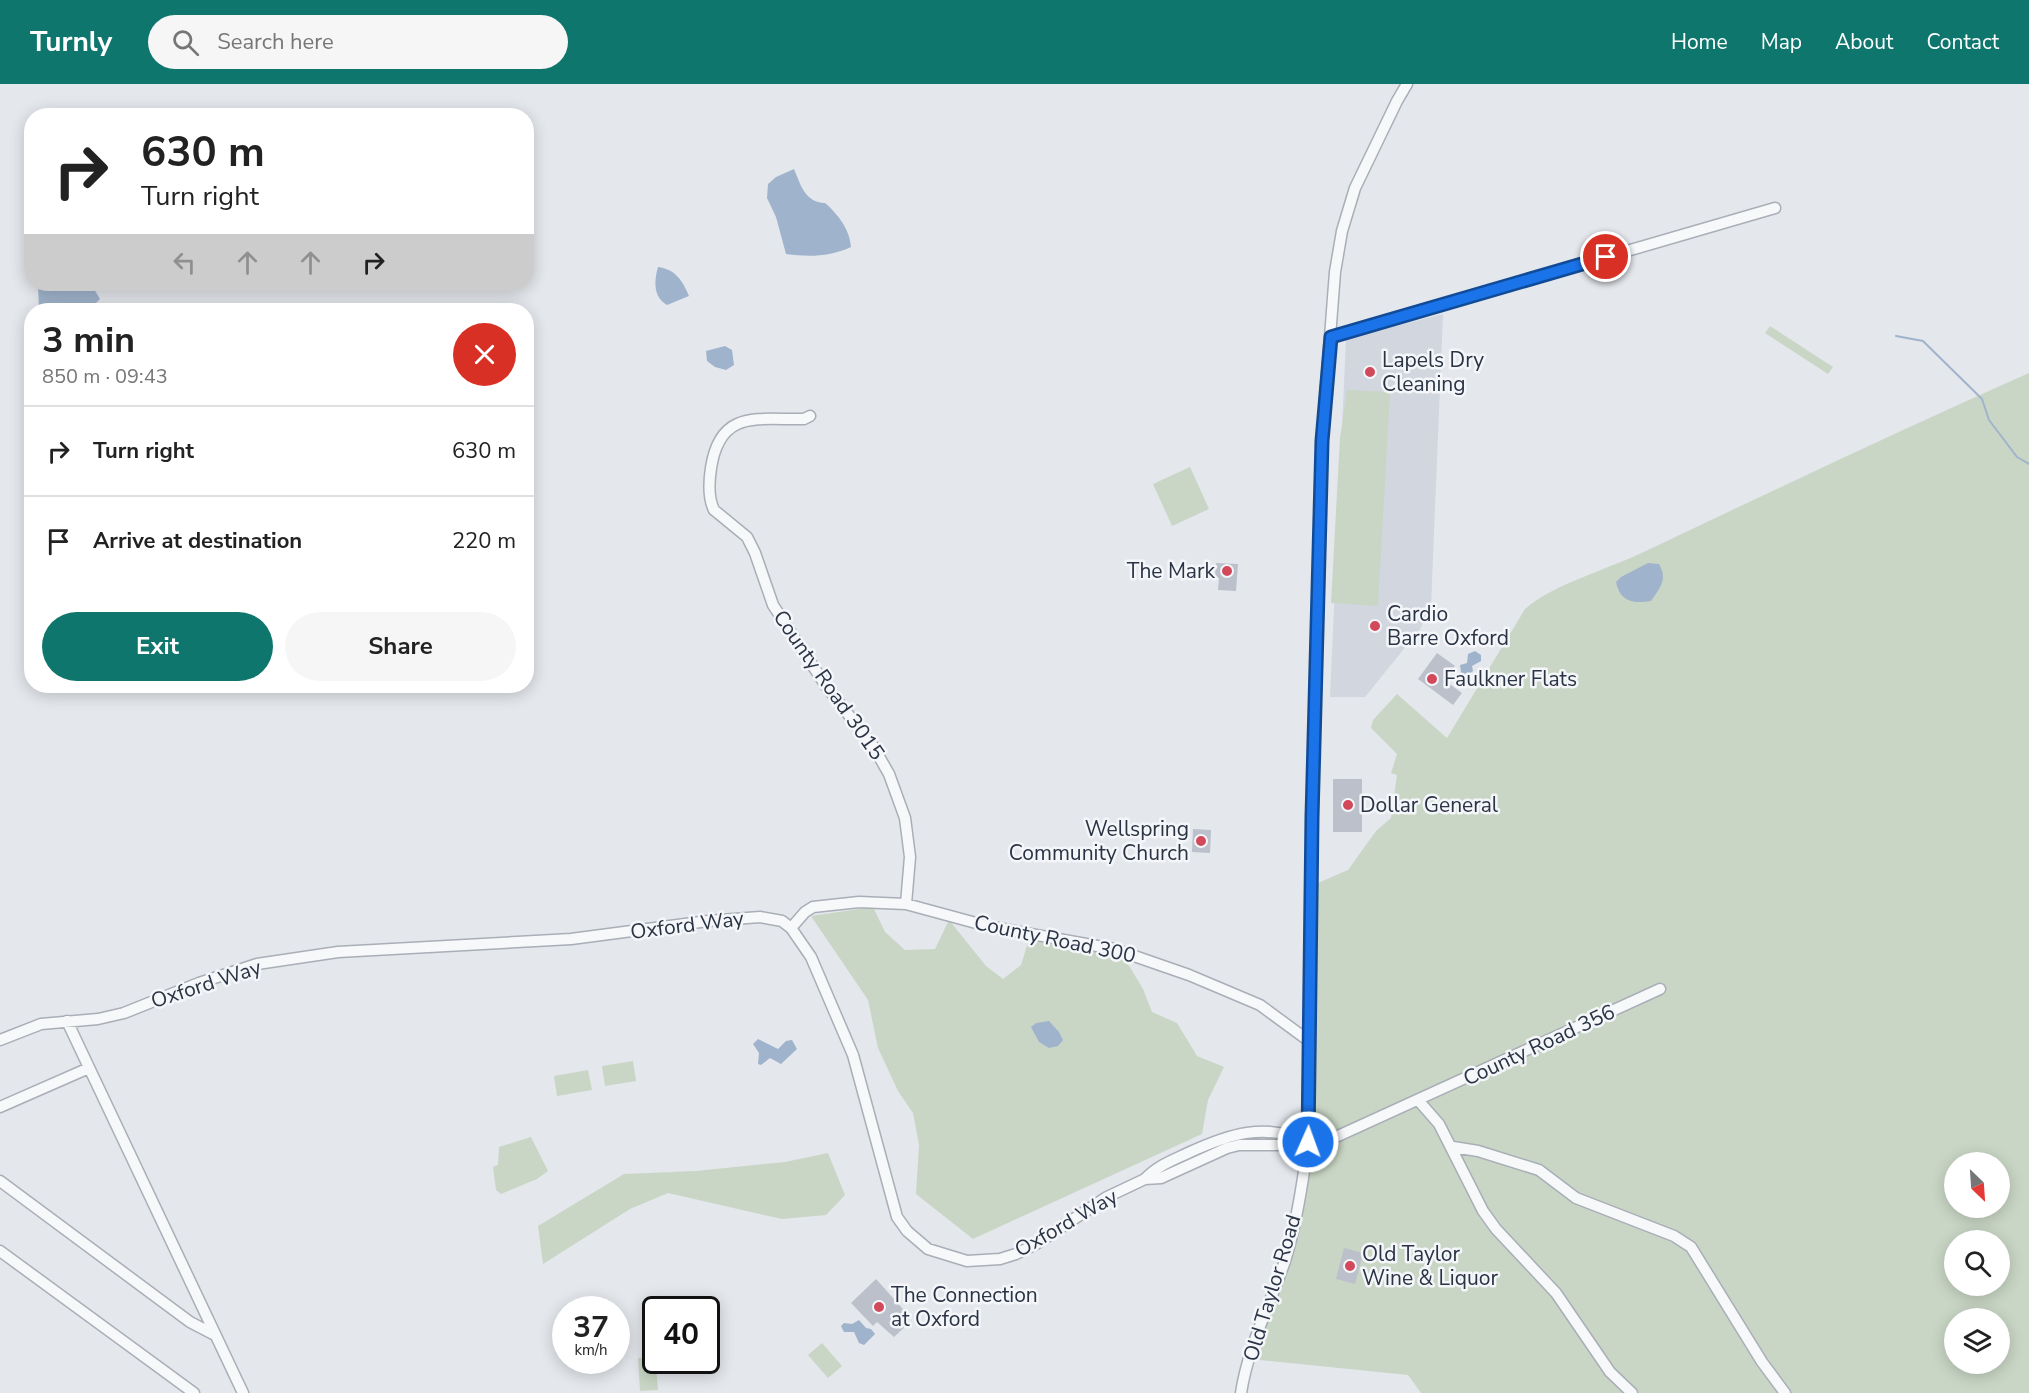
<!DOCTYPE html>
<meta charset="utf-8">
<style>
body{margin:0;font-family:"Nunito Sans",sans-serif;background:#f6f6f6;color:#222;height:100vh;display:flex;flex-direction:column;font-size:22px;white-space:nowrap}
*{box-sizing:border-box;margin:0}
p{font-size:20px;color:#767676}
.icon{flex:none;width:33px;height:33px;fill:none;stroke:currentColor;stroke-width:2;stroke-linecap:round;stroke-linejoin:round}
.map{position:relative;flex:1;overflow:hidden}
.details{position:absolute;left:24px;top:219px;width:510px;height:390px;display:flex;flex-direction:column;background:#fff;border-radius:24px;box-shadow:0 3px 15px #0003}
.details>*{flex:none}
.guide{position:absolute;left:24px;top:24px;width:510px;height:183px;border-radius:24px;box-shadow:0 3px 15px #0003;background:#fff;color:#222;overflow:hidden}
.needle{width:39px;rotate:155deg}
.buttons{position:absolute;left:1944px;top:1068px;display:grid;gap:12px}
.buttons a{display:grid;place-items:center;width:66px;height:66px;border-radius:50%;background:#fff;box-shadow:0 3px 15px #0003;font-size:30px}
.speed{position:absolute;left:552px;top:1212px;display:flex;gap:12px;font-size:30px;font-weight:700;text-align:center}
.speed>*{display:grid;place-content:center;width:78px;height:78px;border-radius:50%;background:#fff;box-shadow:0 3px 15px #0003;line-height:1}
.speed small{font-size:15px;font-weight:400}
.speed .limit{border:3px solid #111;border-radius:9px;background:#fff;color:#111}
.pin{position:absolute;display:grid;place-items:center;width:51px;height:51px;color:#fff;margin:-26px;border:3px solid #fff;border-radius:50%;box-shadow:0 2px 6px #0007}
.me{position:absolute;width:66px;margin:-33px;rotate:2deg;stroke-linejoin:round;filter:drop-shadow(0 0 4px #0008)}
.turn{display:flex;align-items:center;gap:21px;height:126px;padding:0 18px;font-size:27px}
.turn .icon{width:78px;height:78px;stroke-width:2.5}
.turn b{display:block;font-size:42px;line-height:51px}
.lanes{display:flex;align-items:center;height:57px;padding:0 18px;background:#0003;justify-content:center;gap:30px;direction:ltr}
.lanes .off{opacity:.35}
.round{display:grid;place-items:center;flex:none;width:63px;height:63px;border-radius:32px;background:#f6f6f6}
.overview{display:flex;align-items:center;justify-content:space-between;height:102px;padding:0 18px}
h1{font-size:36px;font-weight:700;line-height:45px}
.primary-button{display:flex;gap:12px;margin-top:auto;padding:12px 18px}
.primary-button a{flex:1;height:69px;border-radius:36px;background:#0f766e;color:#fff;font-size:24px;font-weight:700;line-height:69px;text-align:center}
.primary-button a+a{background:#f6f6f6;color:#222}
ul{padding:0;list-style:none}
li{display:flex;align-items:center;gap:18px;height:90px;padding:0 18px;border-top:2px solid #e0e0e0}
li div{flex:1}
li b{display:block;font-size:22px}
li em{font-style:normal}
header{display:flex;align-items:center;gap:36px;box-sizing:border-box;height:84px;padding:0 30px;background:#0f766e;color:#fff}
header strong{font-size:28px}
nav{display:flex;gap:33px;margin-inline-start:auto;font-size:21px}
.search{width:420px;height:54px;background:#f6f6f6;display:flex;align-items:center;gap:15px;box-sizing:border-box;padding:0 21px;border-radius:33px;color:#767676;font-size:22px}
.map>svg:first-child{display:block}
</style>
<header>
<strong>Turnly</strong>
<div class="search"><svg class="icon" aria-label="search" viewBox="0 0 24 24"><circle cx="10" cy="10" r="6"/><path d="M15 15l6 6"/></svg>Search here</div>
<nav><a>Home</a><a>Map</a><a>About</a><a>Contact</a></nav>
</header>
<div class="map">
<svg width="2029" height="1309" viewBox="0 0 2029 1309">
<rect width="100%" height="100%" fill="#e4e7ec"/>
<path fill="#d2d6de" d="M1443 230 1431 522 1420 545 1365 613H1330L1346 255Z"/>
<path fill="#c9d6c5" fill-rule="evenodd" d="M1770 242 1833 283 1828 290 1765 249Z
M2029 289V1309H1421L1408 1291 1249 1275 1285 1177 1308 1058 1311 802 1348 786 1376 747 1391 734 1397 691 1391 689 1397 670 1371 644 1373 636 1397 610 1447 654 1525 525C1553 500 1612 484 1648 466 1774 406 1901 346 2029 289ZM1954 1078H2000V1124H1954ZM1954 1156H2000V1202H1954ZM1954 1234H2000V1280H1954Z
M1347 306 1390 308 1378 522 1331 519 1340 354Z
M1190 383 1209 425 1172 442 1153 400Z
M873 823 885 848 905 866 935 865 949 836 986 882 1003 895 1021 881 1029 855 1080 862 1125 875 1143 905 1152 928 1177 939 1197 972 1224 983 1208 1016 1202 1050 973 1155 916 1110 919 1061 913 1029 898 1007 878 964 868 916 811 832Z
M633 977 636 997 605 1002 602 982Z
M588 986 592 1006 557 1012 554 992Z
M531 1053 548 1087 537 1095 501 1110 496 1106 493 1083 498 1081 499 1063Z
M828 1069 845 1111 826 1131 782 1135 668 1109 630 1125 543 1180 538 1142 624 1090 696 1087 785 1078Z
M822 1259 842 1282 828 1294 808 1271Z
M655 1273 658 1306 640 1307 638 1274Z"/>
<path fill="#9fb4cc" d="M794 85C801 102 805 118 825 119 838 130 850 146 851 163 830 173 808 173 786 170L776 133 767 114 768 100 776 93Z
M658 183C675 185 683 197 689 212L667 221C653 213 654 197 658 183Z
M38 200H91L100 215 95 220 39 226Z
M725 262 732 266 734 281 726 286 715 283 707 277 706 267Z
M1648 479 1659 480C1668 495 1660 504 1651 517 1634 520 1620 518 1616 498L1621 493Z
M1475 567 1481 571V577L1472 582 1473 587 1460 597 1457 592 1461 588 1460 581 1467 579 1468 570Z
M1049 937 1059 948 1063 956 1058 962 1049 964 1039 958 1031 943 1036 939Z
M758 955 778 965 786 957 792 956 797 965 781 980 770 974 761 981 758 980 759 969 753 960Z
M859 1236 866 1244 871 1245 875 1250 864 1261 859 1259 854 1248H844L841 1242 844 1239 852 1240Z"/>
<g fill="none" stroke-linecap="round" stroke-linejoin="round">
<path stroke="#9fb4cc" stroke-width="2" d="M1896 252 1923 257 1982 315 1989 336 2017 373 2029 380"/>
</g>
<path fill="#bbc0ca" d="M1216 479 1238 480 1236 507 1218 506 1219 494H1215Z
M1437 569 1455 582 1444 596 1462 609 1453 621 1418 595Z
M1333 695H1362V748H1333Z
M1193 745 1211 746 1210 769 1192 768Z
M1344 1164 1363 1169 1355 1200 1336 1195Z
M876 1195 911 1234 905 1239 907 1241 894 1253 877 1238 873 1242 851 1219Z"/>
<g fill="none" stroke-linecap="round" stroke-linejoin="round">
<g stroke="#a9aeb7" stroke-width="13">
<path id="minor" d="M1331 253 1775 124
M810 332 804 335C757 336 720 325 711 384 709 397 708 414 714 426L747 453 755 469 773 521 826 602 873 662 889 690 905 734 910 773 906 820
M791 844 805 828 813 823 859 818 906 820 987 842 1114 865 1189 891 1260 921 1309 957
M67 937 243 1309
M0 956 41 940 98 935 124 929 199 899 257 880 338 868 571 855 708 837 760 833 782 837 791 844 811 873 853 971 897 1133 907 1147 928 1165 967 1177 1000 1175 1016 1170 1036 1160 1107 1113 1145 1095 1161 1094 1227 1064 1239 1061H1289L1327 1057 1660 905
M1418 1016 1439 1040 1483 1127 1496 1145 1556 1209 1610 1288 1632 1309
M0 1023 89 984
M1453 1063 1478 1067 1539 1086 1576 1114 1674 1152 1691 1163 1762 1278 1785 1309
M1145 1095C1157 1082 1171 1077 1188 1069 1229 1050 1265 1038 1308 1058
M0 1097 190 1238 215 1251
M0 1167 194 1309
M1241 1309C1248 1263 1270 1220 1285 1177 1297 1139 1303 1098 1308 1058L1312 733 1322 357 1335 188 1342 147 1355 104 1397 17 1407 0"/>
</g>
<use href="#minor" stroke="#f7f8fa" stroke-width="10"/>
</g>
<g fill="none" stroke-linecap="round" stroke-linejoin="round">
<g stroke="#114b97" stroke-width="15">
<path id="route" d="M1308 1058 1312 733 1322 357 1331 253 1606 173"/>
</g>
<use href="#route" stroke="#1a73e8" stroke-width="10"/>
</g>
<g fill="#d1495b" stroke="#f4f6f9" stroke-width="2">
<circle cx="1370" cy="288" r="6"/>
<circle cx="1227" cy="487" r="6"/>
<circle cx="1375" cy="542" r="6"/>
<circle cx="1432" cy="595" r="6"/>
<circle cx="1348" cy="721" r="6"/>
<circle cx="1201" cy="757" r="6"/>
<circle cx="1350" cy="1182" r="6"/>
<circle cx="879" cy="1223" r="6"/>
</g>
<g text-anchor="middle" stroke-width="5" stroke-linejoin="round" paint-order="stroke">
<g font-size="21" fill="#2b3445" stroke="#f4f6f9" text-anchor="start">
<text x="1382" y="283">Lapels Dry<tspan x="1382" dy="24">Cleaning</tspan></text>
<text x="1215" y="494" text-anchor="end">The Mark</text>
<text x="1387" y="537">Cardio<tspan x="1387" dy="24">Barre Oxford</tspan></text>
<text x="1444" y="602">Faulkner Flats</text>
<text x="1360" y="728">Dollar General</text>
<text x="1189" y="752" text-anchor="end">Wellspring<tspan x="1189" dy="24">Community Church</tspan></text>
<text x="1362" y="1177">Old Taylor<tspan x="1362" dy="24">Wine &amp; Liquor</tspan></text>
<text x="891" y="1218">The Connection<tspan x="891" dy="24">at Oxford</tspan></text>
</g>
<g font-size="21" fill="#2b3445" stroke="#f4f6f9">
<text transform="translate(829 601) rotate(55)" y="7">County Road 3015</text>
<text transform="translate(687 841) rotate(-7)" y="7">Oxford Way</text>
<text transform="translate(1055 855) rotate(12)" y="7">County Road 300</text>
<text transform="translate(206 900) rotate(-18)" y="7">Oxford Way</text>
<text transform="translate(1539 961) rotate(-25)" y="7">County Road 356</text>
<text transform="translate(1066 1139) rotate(-30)" y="7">Oxford Way</text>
<text transform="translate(1272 1204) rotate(-73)" y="7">Old Taylor Road</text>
</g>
</g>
</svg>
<div class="buttons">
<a><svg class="needle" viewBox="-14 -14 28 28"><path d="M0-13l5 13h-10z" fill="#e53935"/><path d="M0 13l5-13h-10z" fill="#767676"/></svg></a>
<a><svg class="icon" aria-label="search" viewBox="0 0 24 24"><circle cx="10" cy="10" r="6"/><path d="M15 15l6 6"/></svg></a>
<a><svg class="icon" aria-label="layers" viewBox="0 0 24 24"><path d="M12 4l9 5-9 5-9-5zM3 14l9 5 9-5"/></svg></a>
</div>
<div class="speed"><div>37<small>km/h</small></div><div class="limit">40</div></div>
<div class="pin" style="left:1606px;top:173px;background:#d93025"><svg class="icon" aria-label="arrive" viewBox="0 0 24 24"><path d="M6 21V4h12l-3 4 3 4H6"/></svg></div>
<svg class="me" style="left:1308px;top:1058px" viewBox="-20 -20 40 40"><circle r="17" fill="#1a73e8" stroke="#fff" stroke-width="3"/><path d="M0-11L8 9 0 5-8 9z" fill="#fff"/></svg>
<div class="guide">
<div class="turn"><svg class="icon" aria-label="right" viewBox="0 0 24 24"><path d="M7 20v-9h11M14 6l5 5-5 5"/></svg><div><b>630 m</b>Turn right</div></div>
<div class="lanes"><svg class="icon off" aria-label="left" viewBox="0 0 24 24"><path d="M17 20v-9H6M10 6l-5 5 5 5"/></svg><svg class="icon off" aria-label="ahead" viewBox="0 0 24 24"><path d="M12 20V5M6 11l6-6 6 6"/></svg><svg class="icon off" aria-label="ahead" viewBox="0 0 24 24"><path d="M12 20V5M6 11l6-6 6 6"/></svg><svg class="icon" aria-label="right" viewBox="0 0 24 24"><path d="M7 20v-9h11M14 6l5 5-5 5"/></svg></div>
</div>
<section class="details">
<div class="overview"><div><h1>3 min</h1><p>850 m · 09:43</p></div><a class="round" style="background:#d93025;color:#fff"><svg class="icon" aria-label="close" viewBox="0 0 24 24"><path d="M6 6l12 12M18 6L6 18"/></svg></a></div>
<ul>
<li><svg class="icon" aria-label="right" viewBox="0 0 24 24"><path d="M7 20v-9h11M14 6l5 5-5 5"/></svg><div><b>Turn right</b></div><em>630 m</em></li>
<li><svg class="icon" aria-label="arrive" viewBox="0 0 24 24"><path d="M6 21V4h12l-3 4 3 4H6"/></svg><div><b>Arrive at destination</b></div><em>220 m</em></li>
</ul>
<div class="primary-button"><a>Exit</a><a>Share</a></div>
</section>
</div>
